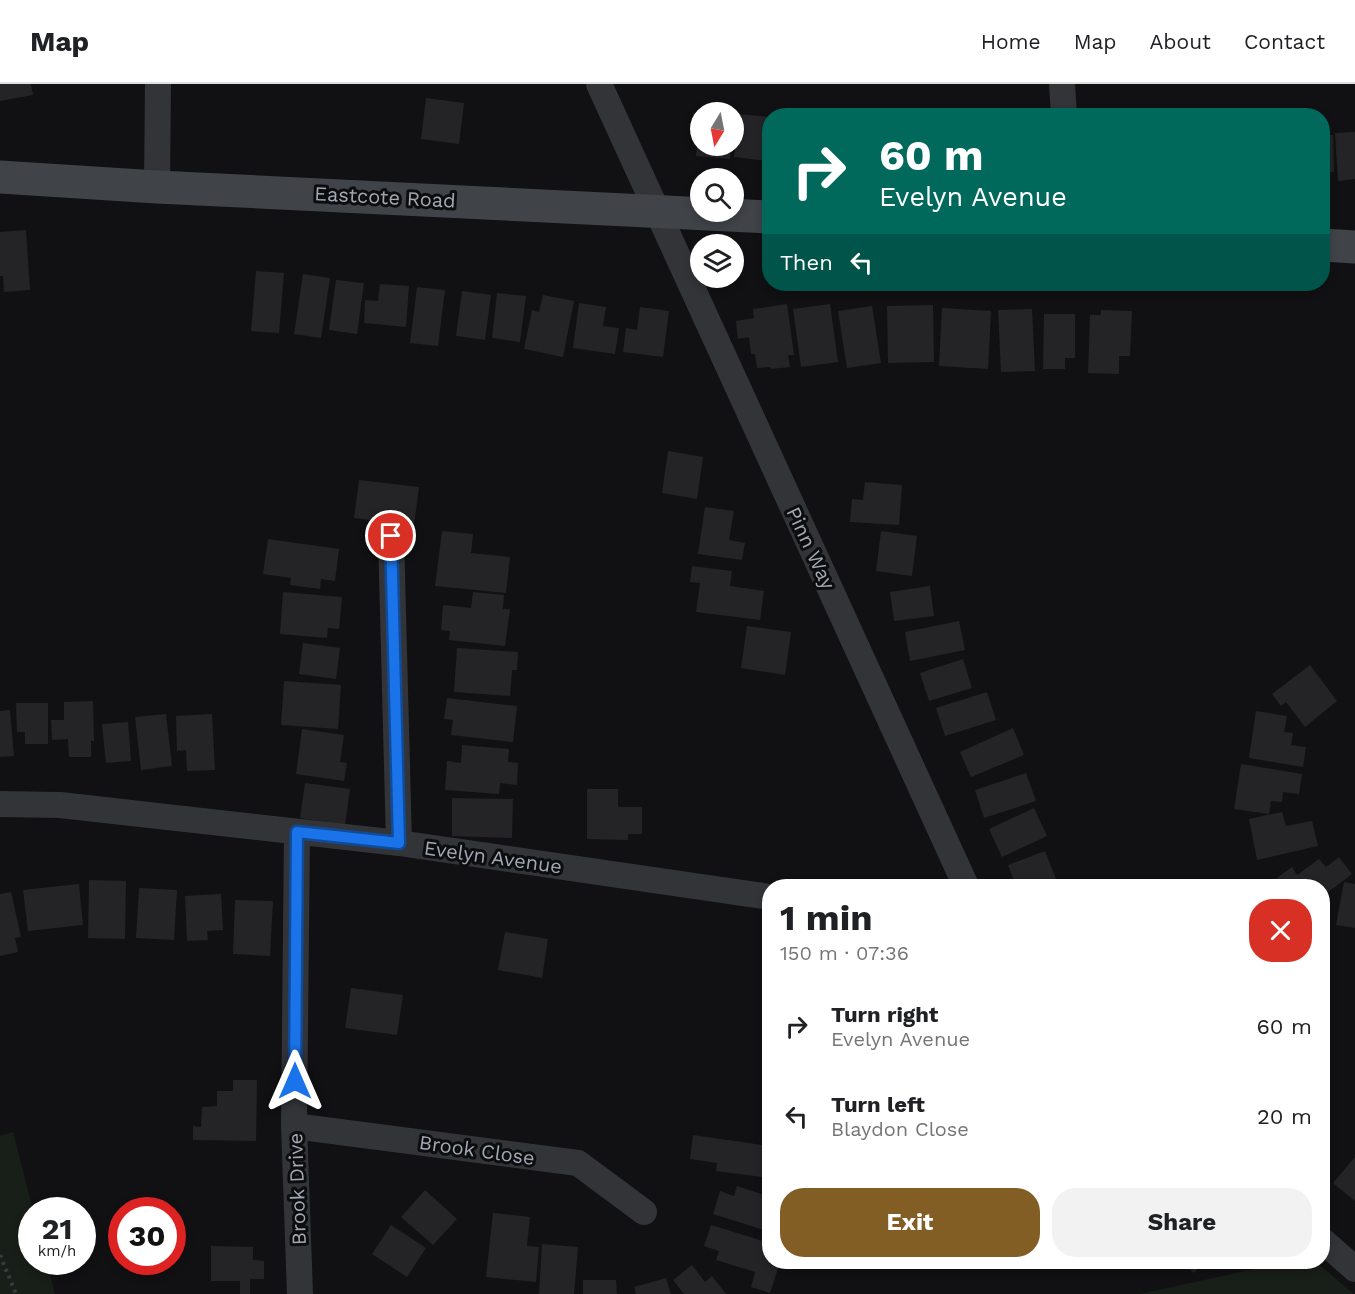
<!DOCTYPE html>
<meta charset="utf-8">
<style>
body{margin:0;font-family:"Work Sans",sans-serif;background:#f2f2f2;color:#202124;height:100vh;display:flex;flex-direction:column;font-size:22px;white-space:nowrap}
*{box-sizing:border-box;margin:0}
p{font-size:20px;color:#757577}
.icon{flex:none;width:33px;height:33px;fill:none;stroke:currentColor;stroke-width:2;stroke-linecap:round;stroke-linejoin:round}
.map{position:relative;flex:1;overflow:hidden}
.drawer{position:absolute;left:762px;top:795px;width:568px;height:390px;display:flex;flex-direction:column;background:#fff;border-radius:24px;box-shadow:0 3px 9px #0003}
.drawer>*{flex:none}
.guide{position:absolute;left:762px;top:24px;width:568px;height:183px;border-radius:24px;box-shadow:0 3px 9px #0003;background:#00695c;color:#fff;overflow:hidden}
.needle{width:39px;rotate:190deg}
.controls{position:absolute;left:690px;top:18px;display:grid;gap:12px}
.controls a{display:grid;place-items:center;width:54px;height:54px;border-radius:50%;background:#fff;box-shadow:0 3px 9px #0003;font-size:30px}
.speed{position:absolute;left:18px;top:1113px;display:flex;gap:12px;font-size:30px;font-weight:700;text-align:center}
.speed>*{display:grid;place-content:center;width:78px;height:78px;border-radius:50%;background:#fff;box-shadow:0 3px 9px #0003;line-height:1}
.speed small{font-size:15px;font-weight:400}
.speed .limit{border:9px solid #d22;background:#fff;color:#111}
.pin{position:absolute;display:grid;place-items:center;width:51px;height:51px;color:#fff;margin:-26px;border:3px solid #fff;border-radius:50%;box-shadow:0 2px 6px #0007}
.me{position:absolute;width:66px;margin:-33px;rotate:0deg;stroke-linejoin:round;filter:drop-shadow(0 0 4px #0008)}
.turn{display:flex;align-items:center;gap:21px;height:126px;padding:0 18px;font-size:27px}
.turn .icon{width:78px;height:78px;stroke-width:2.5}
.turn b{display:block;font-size:42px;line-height:51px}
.then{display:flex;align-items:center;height:57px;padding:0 18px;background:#0003;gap:12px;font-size:22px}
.round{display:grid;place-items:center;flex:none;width:63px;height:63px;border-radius:24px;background:#f2f2f2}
.overview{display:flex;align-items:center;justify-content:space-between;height:102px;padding:0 18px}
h1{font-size:36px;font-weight:700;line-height:45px}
.primary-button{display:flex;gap:12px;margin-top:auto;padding:12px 18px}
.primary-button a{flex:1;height:69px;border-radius:24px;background:#825d24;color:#fff;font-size:24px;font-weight:700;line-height:69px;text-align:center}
.primary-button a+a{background:#f2f2f2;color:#202124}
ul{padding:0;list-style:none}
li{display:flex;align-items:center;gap:18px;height:90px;padding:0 18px}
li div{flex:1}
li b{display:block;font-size:22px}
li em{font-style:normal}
header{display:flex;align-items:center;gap:36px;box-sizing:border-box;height:84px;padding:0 30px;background:#fff;border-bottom:2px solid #e0e0e0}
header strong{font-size:28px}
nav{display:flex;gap:33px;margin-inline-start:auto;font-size:21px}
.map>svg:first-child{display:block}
</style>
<header>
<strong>Map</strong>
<nav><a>Home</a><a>Map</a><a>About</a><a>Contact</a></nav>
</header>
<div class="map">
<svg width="1355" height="1210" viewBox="0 0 1355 1210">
<rect width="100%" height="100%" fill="#111113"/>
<path fill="#181e18" d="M13 1048 33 1126H32V1178H47L55 1210H0V1052Z
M1286 1178H1316L1354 1210H1140Z"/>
<path fill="#242427" d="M0 0H31L33 11 0 17Z
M426 14 464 19 459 60 421 55Z
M933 26 970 30V32H933Z
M693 29 700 30V62H731L730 75 696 72 698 51H691Z
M739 30 770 33 768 77 734 73Z
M1355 48V95L1338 97 1335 49Z
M1323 51H1333L1334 88H1323Z
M26 146 30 206 4 208 3 192H0V148Z
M256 187 284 189 279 249 251 247Z
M303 190 330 194 321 254 294 250Z
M336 196 364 199 357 250 329 246Z
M380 200 409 202 406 243 364 239 365 216 378 217Z
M417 203 445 206 438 262 410 259Z
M462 207 491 211 485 256 456 252Z
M497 209 526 212 520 258 492 254Z
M543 211 574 217 563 273 524 265 532 226 539 228Z
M579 219 606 223 603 242 619 244 615 270 573 264Z
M787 220 794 271H788L790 283 771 285 770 283 757 284 755 270H751L749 253 738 255 736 237 754 234 753 225Z
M830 220 838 278 801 283 793 225Z
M933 221 934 278 888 279 887 222Z
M872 222 881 279 847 284 838 227Z
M640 223 669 227 663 273 623 268 626 244 637 246Z
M942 224 991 227 988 285 939 282Z
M1032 225 1035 287 1001 288 998 226Z
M1101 226 1132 227 1130 272H1119V290L1088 289 1090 231H1101Z
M1044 230H1075V274H1065V285H1043Z
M668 367 703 373 697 415 662 409Z
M359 396 419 403 414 441 354 434Z
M865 398 902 401 899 441 850 438 852 415 863 416Z
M705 423 734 427 729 456 745 459 742 476 698 470Z
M442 447 473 450 471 469 510 473 506 509 435 502Z
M881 447 917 452 912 492 876 487Z
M268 455 339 465 335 497 321 495 320 505 290 501 291 494 263 490Z
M692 482 732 487 730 502 764 507 760 536 696 528 700 499 690 498Z
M930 502 934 532 894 537 890 508Z
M283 508 342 513 339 545 328 544 327 554 280 550Z
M473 508 504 511 503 525H510L505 562 449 556 450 547 441 546 443 521 471 524Z
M959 537 965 566 910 577 905 548Z
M747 542 791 548 785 591 741 584Z
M303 559 340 564 336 595 299 590Z
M457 564 518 568 517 586H512L510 612 454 608Z
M963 575 972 604 929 617 920 589Z
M1310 581 1337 617 1305 643 1286 618 1281 622 1272 610Z
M284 597 341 601 338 645 281 641Z
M987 608 996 636 945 652 936 624Z
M447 614 517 622 513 658 451 651 453 636 444 635Z
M93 617 94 657H91V673H69L68 655 52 656 51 636H64V618Z
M16 619H48V660H25V648H17Z
M10 626 14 672 0 673V627Z
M1256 627 1287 632 1284 648 1293 649 1291 661 1306 663 1303 683 1249 674Z
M166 630 172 682 141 686 135 633Z
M212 630 215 686 187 687 186 666 177 667 176 632Z
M128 638 131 677 106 679 102 640Z
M1013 644 1024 671 971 693 960 668Z
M302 645 344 651 340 678 347 679 344 697 296 690Z
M462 661 509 665 508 678 518 679 517 701 500 699 499 710 445 706 447 677 461 679Z
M1241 680 1302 690 1299 710 1283 708 1282 718 1271 717 1269 730 1234 725Z
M1026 689 1036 717 984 734 975 706Z
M305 699 350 705 345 741 300 734Z
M587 705H618V723H642V750H628V756L587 755Z
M452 714 513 715 512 754 452 752Z
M1034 724 1047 752 1002 773 989 745Z
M1282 728 1286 742 1312 737 1318 762 1257 776 1249 735Z
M1045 767 1056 795 1036 802H1016L1008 781Z
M1339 773 1352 790 1323 812V802H1283L1277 794 1292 783 1297 791 1319 775 1326 783Z
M89 796 126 797 125 855 88 854Z
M1344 798 1355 800V844L1336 841Z
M79 800 83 841 28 847 23 806Z
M139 804 177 806 174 856 136 854Z
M11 808 21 853 15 854 18 868 0 872V810Z
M221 810 223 846 207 847 208 856 187 857 185 812Z
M235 816 273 817 270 872 233 870Z
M505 848 548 855 542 894 498 886Z
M351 904 403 911 397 951 345 944Z
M233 996H257L256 1057 193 1056V1042L201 1043 202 1023 217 1022V1007H233Z
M693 1051 770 1062V1094L716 1087 717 1079 690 1075Z
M1355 1073V1117L1333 1099Z
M737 1102 770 1113V1148L713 1130 720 1107 734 1112Z
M425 1106 457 1135 433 1161 401 1133Z
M493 1129 530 1133 527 1162 539 1163 536 1198 486 1193Z
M391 1141 426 1164 407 1193 372 1170Z
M711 1141 770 1159V1178H780L770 1209 751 1203 755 1188 716 1176 719 1167 704 1162Z
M542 1160 578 1163 574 1210H539Z
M211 1162 253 1163V1176L264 1177V1195H250V1210H240V1197H211Z
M1180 1178H1204L1194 1189Z
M692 1181 705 1198 712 1192 726 1210H684L673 1196Z
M666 1194 671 1210H636L634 1203Z
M583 1196H616L617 1210H583Z"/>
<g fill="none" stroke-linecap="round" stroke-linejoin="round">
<path stroke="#383b3f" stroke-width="4" stroke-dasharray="3 4.5" stroke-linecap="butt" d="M0 1171 16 1210"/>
<path stroke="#323438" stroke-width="26" d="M599 0 966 802
M1062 0 1064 32
M157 103 158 0
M391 452 399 759
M0 720 60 721 399 759 770 813
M297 748 294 1042 300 1210
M294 1042 578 1079 644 1128
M1323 1157 1355 1185"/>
<path stroke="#404348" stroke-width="33" d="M0 93 157 103 770 133
M1323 161 1355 163"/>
</g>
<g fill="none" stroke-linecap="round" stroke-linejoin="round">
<g stroke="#114b97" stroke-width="15">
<path id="route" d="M295 997 297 748 399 759 391 452"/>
</g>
<use href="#route" stroke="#1a73e8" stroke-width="10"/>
</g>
<g text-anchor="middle" stroke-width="6" stroke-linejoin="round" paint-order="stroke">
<g font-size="20" fill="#a2a9b4" stroke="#0c0d0e">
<text transform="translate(385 113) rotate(3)" y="7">Eastcote Road</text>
<text transform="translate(811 464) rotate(65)" y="7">Pinn Way</text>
<text transform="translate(493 773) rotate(8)" y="7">Evelyn Avenue</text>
<text transform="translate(477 1066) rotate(8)" y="7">Brook Close</text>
<text transform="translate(297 1105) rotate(-92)" y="7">Brook Drive</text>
</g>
</g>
</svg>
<div class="controls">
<a><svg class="needle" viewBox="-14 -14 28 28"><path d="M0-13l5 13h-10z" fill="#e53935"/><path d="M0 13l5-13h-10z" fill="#757577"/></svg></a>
<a><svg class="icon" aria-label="search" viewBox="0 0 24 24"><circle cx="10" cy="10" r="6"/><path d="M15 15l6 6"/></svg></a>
<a><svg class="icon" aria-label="layers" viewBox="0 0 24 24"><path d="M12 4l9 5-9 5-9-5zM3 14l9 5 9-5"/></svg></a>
</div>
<div class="speed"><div>21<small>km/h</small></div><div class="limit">30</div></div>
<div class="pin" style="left:391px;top:452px;background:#d93025"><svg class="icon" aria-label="arrive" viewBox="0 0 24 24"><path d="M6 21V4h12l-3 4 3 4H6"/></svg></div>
<svg class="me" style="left:295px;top:997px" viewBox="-20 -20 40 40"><path d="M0-17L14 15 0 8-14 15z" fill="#1a73e8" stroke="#fff" stroke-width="4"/></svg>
<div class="guide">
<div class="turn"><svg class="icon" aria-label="right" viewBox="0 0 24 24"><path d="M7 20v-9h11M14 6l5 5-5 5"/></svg><div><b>60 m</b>Evelyn Avenue</div></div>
<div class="then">Then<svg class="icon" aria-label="left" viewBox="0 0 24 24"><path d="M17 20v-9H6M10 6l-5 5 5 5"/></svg></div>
</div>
<section class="drawer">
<div class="overview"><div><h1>1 min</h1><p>150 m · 07:36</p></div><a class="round" style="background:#d93025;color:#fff"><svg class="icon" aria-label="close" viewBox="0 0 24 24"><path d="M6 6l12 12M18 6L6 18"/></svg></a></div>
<ul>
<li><svg class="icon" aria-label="right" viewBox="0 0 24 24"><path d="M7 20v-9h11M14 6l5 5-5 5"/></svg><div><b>Turn right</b><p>Evelyn Avenue</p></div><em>60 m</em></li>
<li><svg class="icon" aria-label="left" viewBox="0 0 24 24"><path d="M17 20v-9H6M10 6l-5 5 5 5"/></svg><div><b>Turn left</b><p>Blaydon Close</p></div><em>20 m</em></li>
</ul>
<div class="primary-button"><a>Exit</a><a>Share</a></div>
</section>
</div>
